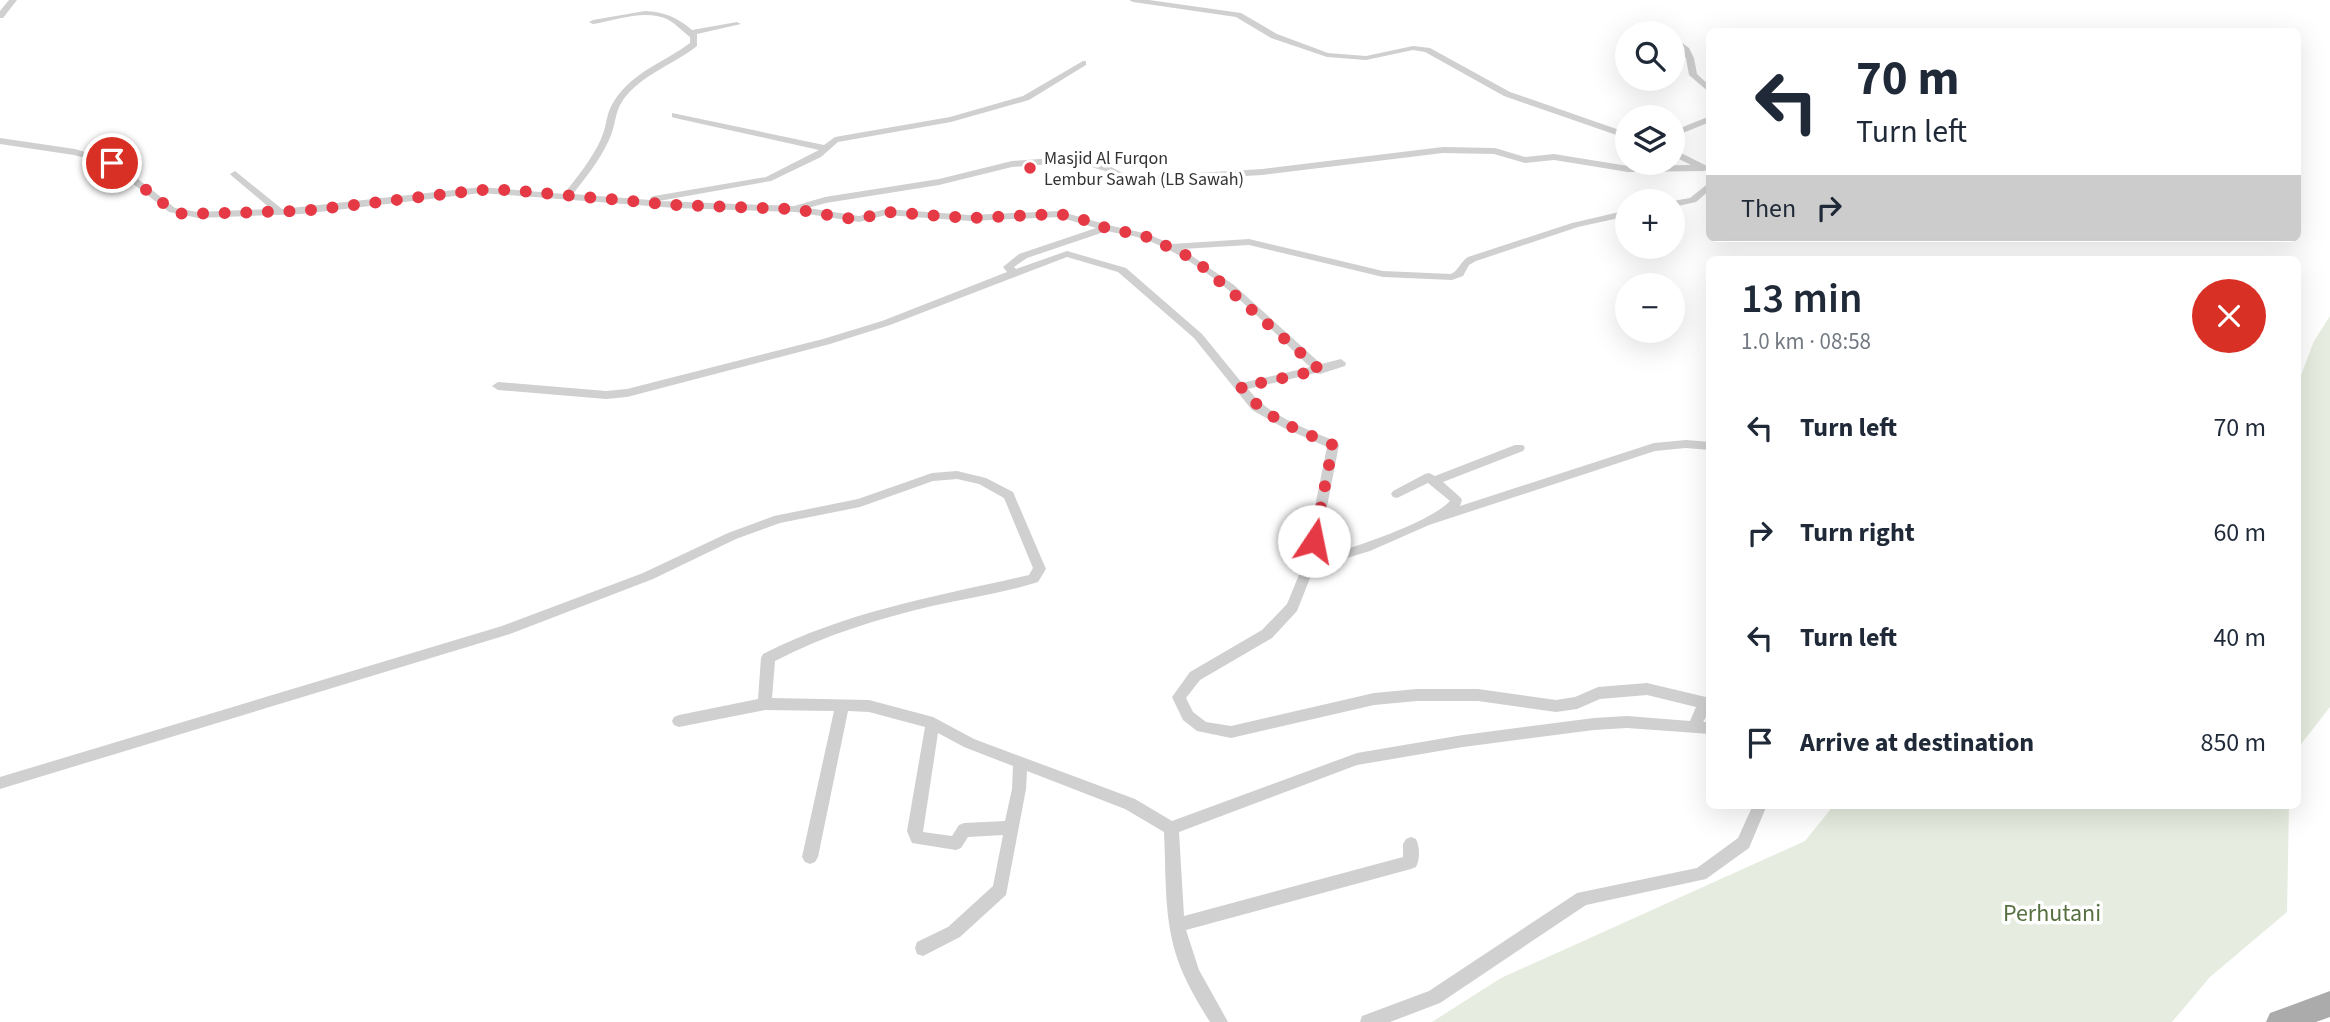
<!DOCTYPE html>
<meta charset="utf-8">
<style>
body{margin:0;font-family:"Source Sans 3",sans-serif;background:#f2f2f3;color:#1f2937;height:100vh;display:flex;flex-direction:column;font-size:26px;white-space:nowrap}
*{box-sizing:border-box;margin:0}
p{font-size:23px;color:#747a83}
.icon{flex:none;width:38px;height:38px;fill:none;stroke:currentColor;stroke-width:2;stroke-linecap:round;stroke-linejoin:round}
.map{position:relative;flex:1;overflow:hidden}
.panel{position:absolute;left:1706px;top:256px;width:595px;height:553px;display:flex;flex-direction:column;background:#fff;border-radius:10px;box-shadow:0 7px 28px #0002}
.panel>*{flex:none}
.banner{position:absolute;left:1706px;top:28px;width:595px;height:214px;border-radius:10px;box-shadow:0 7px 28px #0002;background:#fff;color:#1f2937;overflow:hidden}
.fabs{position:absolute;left:1615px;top:21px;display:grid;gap:14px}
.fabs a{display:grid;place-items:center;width:70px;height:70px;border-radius:50%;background:#fff;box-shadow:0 7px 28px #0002;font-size:35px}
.pin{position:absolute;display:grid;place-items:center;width:60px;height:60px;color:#fff;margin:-30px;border:4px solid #fff;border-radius:50%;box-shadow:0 2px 7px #0007}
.me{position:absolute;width:77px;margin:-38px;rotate:11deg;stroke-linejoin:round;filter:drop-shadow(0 0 5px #0008)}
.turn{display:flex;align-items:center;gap:24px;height:147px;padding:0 35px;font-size:32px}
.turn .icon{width:91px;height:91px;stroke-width:2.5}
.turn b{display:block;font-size:49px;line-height:60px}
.then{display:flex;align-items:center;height:66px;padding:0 35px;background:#0003;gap:14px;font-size:26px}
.round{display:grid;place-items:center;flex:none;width:74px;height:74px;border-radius:37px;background:#f2f2f3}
.summary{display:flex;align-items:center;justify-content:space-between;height:119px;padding:0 35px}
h1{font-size:42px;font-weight:600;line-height:52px}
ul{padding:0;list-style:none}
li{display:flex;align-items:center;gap:21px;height:105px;padding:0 35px}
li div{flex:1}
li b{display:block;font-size:26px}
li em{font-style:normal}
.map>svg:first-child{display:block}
</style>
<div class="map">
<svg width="2330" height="1022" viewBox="0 0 2330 1022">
<rect width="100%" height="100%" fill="#fff"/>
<path fill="#e6ecdf" d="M2330 316V707L2298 748V383L2314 341Z
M1834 805H2289L2287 912 2210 977 2172 1022H1432L1501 978 1805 841Z"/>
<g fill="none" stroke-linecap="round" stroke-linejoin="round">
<path fill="#d0d0d0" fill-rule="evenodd" d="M9 0H17L3 18H0V11Z
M1129 0H1149L1241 13 1277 34 1328 53 1366 56 1413 46 1430 48 1510 92 1628 133V139L1504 96 1425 52 1413 50 1366 60 1327 57 1271 38 1236 17 1133 2Z
M645 11C664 12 677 17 692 30L737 22 741 24 697 34V46C673 65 642 74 623 100 614 113 616 126 609 140 600 160 586 177 573 194L650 200 651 197 654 196 766 177 819 150 675 118 672 117V113L824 145 835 137 950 117 1023 96 1083 61H1086V65L1029 100 951 122 838 142 821 157 771 181 659 201 794 206 825 197 939 179 1012 161 1053 158 1085 159 1111 167 1131 177 1262 169 1443 147 1495 148 1525 157 1554 154 1628 166 1691 165 1673 156V149L1707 166V170L1704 171 1628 172 1554 160 1525 163 1494 154 1443 153 1262 175 1129 183 1105 171 1084 165 1053 164 1012 167 939 185 826 203 808 208 859 216 886 209 970 215 1059 211 1108 225 1148 234 1171 244 1249 239 1383 271 1451 274C1458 271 1461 261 1468 257L1572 223 1628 210V216L1578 227 1476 261 1469 265 1463 276 1452 280 1383 277 1249 245 1182 249 1234 285 1321 364 1341 359 1346 363 1345 366 1320 374 1316 373 1248 389C1270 417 1305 428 1337 442L1339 445 1317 558C1349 549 1428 524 1450 501L1428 483 1397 498 1393 497 1391 494 1393 491 1425 474 1429 473 1435 476 1515 445H1523L1525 448 1523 451 1443 482 1460 497 1462 500 1460 506 1654 443 1686 440 1710 442V450L1686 448 1655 451 1429 525 1370 551 1314 568 1297 611 1272 638 1200 680 1186 698 1193 712 1206 722 1231 726 1374 693 1417 689H1478L1556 700 1575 697 1598 687 1647 683 1710 698V711L1703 722H1710V734L1627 728 1594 730 1463 747 1357 765 1179 832 1184 916 1403 857V844L1406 839 1411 837 1416 839C1420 847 1420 859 1416 867L1411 869 1186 930 1199 970 1228 1022H1210C1195 998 1180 973 1173 944 1164 908 1166 869 1164 832L1125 809 1027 771 1026 789 1006 895 960 937 923 956 917 954 915 948 917 942 948 927 993 886 1003 835 968 837 961 848 956 850 912 843 907 831 925 727 869 712 848 711 818 857 815 862 810 864 805 862 802 857 834 711 765 710 679 727 674 725 672 721 674 717 679 715 758 699 761 658 763 654C847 611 938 596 1029 575L1033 568 1004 498 979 484 957 479 933 481 860 507 780 523 736 539 653 579 510 634 0 789V777L502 626 643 573 728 533 774 516 858 499 932 473 957 471 986 478 1013 492 1046 569 1038 582C1003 593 967 598 932 606 877 619 825 635 775 661L772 698 869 700 933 717 974 739 1135 799 1172 821 1357 753 1463 735 1594 718 1627 716 1690 721 1696 707 1647 695 1600 699 1577 709 1556 712 1478 701H1417L1374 705 1231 738 1197 731 1183 720 1172 697 1190 672 1262 630 1287 604 1303 565 1327 447 1284 428 1252 410 1194 338 1118 272 1067 257 890 325 830 344 627 397 606 399 498 390 492 386 498 382 606 391 627 389 823 339 882 321 1007 272 1003 267 1019 254 1096 228 1059 217 970 221 886 215 859 222 795 212 675 208 481 193 302 214 198 218 169 212 109 165 74 155 0 144V138L75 149 115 161 175 208 198 212 271 209 232 176 230 174 235 171 282 209 481 187 564 194C577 177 592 159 601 139 609 121 604 113 619 94 638 70 666 61 690 43V37C682 31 676 24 667 19 645 9 616 20 593 24L589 22 593 20ZM1107 231C1119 234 1132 235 1144 239 1210 263 1260 319 1310 367L1242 383 1202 334 1126 268 1067 251 1016 269 1014 267 1027 258ZM938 733 964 747 1013 766 1012 789 1005 821 964 823 959 825 952 836 923 832Z
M1673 36 1689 48 1694 58 1697 74 1710 86V93L1689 75 1686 58 1673 42Z
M1710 116V122L1673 137V131Z
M1710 182V190L1696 202 1673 207V201L1690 198Z
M1753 805H1767L1749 848 1706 879 1586 905 1440 1003 1390 1022H1360L1362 1016 1429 991 1577 893 1697 868 1738 838Z"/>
<path fill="#ababab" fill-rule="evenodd" d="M2330 991V1017L2316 1022H2266L2270 1013Z"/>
</g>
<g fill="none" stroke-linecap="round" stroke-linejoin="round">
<path stroke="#e63946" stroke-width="12" stroke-dasharray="0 21.6" d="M112 163 172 210 183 214 302 211 481 190H508L675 205 795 209 846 218 859 219 886 212 970 218 1059 214 1078 218 1106 228 1145 236 1194 259 1320 370 1241 387C1264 418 1298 430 1333 445L1314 541"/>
</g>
<circle fill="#e63946" stroke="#fff" stroke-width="2.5" cx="1030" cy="168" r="7"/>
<g text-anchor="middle" stroke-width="7" stroke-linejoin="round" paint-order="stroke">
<g font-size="18" fill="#333" stroke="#fff" text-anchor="start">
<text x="1044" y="164">Masjid Al Furqon<tspan x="1044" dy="21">Lembur Sawah (LB Sawah)</tspan></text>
</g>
<g font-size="24" fill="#56703f" stroke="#fff">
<text x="2052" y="921">Perhutani</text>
</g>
</g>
</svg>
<div class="fabs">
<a><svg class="icon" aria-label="search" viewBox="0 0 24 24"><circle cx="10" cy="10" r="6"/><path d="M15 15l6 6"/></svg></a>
<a><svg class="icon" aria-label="layers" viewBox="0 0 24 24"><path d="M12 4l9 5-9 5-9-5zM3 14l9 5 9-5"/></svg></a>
<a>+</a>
<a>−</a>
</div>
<div class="pin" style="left:112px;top:163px;background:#d93025"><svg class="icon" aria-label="arrive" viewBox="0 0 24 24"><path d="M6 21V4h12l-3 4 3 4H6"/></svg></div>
<svg class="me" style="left:1314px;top:541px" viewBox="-20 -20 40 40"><circle r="19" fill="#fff"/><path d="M0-13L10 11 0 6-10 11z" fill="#e63946"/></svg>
<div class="banner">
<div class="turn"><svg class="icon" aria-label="left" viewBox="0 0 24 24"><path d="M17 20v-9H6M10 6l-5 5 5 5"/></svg><div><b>70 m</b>Turn left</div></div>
<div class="then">Then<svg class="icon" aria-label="right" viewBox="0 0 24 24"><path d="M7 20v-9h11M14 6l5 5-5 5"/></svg></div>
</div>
<section class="panel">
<div class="summary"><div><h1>13 min</h1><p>1.0 km · 08:58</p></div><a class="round" style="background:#d93025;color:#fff"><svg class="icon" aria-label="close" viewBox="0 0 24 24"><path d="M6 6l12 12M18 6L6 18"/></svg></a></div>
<ul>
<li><svg class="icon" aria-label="left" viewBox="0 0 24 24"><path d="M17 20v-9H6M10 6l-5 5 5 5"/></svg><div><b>Turn left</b></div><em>70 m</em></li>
<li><svg class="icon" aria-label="right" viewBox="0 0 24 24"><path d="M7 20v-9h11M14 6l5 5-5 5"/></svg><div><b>Turn right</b></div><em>60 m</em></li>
<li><svg class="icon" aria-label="left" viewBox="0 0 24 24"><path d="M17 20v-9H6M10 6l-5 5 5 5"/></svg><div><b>Turn left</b></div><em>40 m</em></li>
<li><svg class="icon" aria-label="arrive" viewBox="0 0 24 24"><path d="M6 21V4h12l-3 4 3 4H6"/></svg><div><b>Arrive at destination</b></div><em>850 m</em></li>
</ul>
</section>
</div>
